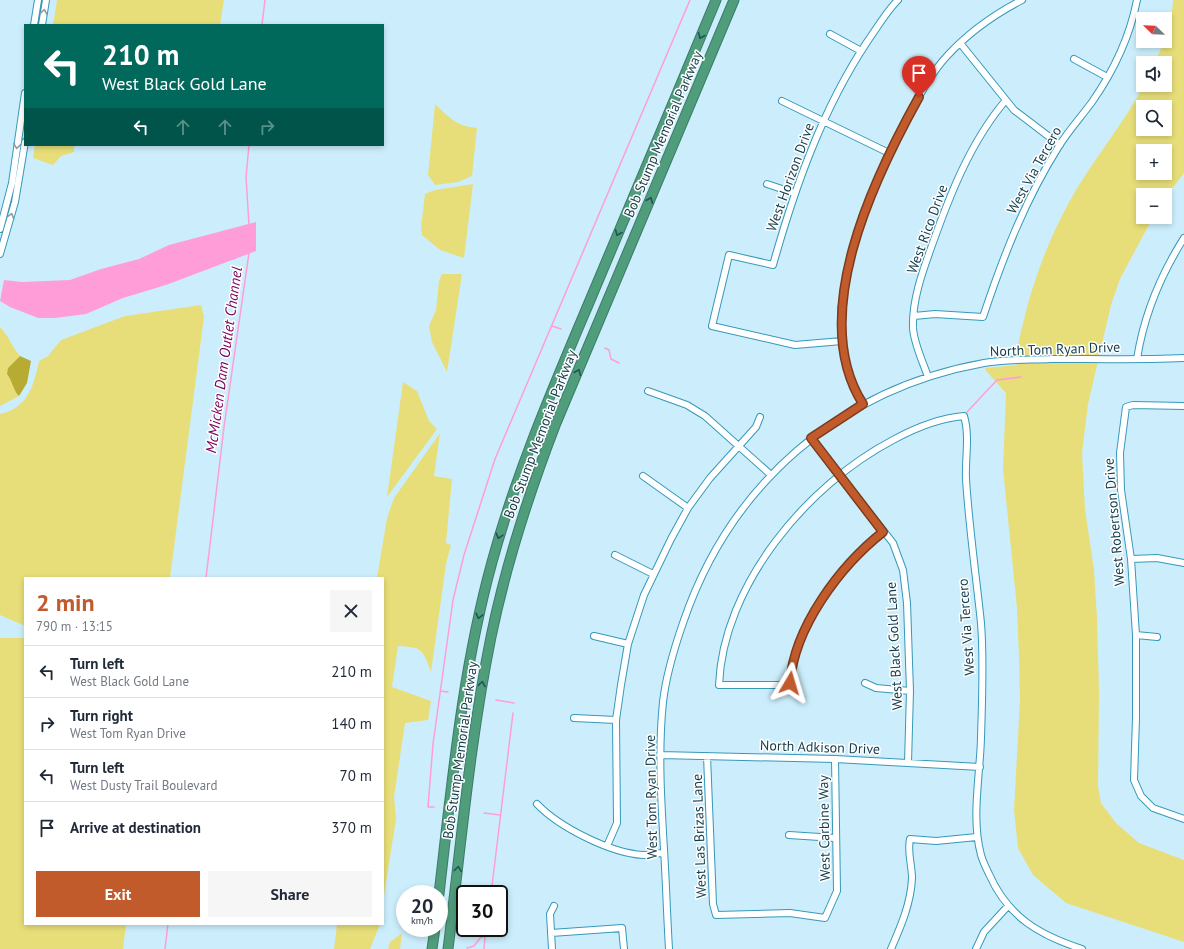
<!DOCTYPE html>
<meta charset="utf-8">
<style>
body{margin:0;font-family:"PT Sans",sans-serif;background:#f6f6f7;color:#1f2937;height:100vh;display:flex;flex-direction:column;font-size:15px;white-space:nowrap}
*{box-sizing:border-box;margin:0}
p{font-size:13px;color:#747a83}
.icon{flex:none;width:22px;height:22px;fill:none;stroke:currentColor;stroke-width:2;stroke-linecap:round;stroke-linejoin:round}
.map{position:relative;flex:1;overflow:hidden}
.drawer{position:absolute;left:24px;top:577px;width:360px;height:348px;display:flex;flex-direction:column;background:#fff;border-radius:0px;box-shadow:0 2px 6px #0003}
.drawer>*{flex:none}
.guide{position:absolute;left:24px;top:24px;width:360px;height:122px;border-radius:0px;box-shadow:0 2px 6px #0003;background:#00695c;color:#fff;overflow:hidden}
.needle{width:26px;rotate:293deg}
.buttons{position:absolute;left:1136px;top:12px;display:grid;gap:8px}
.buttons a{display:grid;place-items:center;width:36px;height:36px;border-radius:0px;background:#fff;box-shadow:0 2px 6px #0003;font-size:20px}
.speed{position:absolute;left:396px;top:885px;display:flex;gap:8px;font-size:20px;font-weight:700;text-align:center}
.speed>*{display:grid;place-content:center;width:52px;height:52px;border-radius:50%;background:#fff;box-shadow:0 2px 6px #0003;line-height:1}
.speed small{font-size:10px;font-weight:400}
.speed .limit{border:2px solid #111;border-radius:6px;background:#fff;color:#111}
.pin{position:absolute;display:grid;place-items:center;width:34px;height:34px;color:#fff;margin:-41px -17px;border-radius:50% 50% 50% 0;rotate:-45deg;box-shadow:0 0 4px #0007}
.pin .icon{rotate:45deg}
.me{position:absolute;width:44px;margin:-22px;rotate:7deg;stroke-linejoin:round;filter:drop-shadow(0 0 3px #0008)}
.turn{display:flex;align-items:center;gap:14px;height:84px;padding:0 12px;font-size:18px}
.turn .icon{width:52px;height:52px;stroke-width:2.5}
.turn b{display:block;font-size:28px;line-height:34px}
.lanes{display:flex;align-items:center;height:38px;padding:0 12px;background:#0003;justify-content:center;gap:20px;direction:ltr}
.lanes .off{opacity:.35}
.round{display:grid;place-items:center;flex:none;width:42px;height:42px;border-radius:0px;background:#f6f6f7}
.head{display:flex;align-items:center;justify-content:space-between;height:68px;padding:0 12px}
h1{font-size:24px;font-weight:600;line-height:30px;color:#c15b2c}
.button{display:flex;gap:8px;margin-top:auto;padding:8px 12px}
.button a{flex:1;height:46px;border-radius:0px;background:#c15b2c;color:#fff;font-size:16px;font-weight:600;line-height:46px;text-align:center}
.button a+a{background:#f6f6f7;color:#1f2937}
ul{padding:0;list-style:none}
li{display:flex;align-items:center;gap:12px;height:52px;padding:0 12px;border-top:1px solid #e0e1e3}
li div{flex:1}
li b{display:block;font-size:15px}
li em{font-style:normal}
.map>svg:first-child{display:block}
</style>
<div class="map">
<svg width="1184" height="949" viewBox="0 0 1184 949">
<rect width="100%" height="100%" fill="#cceefc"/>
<path fill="#e7de79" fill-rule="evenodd" d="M57 0H224L220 25H53Z
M1173 0H1184V173L1165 198V195H1143V217H1153L1120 279 1111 305 1088 404 1082 453 1085 509 1094 570 1097 618 1099 691 1098 786 1101 803 1116 823 1139 843 1184 860V942L1066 903 1033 875 1018 848 1014 810 1020 700 1019 657 1017 608 1003 469 1006 393 986 371 985 368 1017 365C1016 346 1022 329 1026 311 1038 266 1056 222 1081 182 1101 150 1126 119 1144 85H1165V63H1155L1171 24ZM1143 107H1165V129H1143ZM1143 151H1165V173H1143Z
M435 104C450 118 456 126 477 128L472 176 458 182 435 185 428 175Z
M35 145H74V152L61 156 53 165 33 158Z
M473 184 464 258 440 250 422 235 421 227 425 194C436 188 458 187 473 184Z
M442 274H462L447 372 432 342 429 326 436 310 439 281Z
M201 305 204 317 170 578H25V626L0 615V414C28 408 34 385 39 361L48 356 61 340 125 316Z
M0 327C9 336 12 347 20 356L8 368 15 391 19 396 0 406Z
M403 382 417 391 429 421 437 429 387 497Z
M440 433 434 476 452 479 446 543 451 545 446 564 431 672C423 650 423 647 398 646L392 687 431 701 428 720 405 723 394 797 396 819 383 902V578H377L387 518 394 498Z
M0 638H25V924H126L123 949H0Z
M337 924H380L370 949H334Z
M402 933 400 949H388L390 942Z"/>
<path fill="#b7ab33" d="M20 356 31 361 27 383 19 396C13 390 13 382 7 374L8 368Z"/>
<path fill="#ff9dd8" d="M256 222V251L166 285 123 298 86 314 55 318H38L10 307 0 301 4 280 22 282 70 280 101 269 139 259 169 245Z"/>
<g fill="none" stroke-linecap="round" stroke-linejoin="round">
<path stroke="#ff9dd8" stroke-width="1.5" d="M262 25 265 0
M249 145 246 177 249 225
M552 326 561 329
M605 348 609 350 611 359 619 363
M967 412 997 380 1021 377
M206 578 224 427 249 253
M440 691 448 692
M496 700 514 703
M434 807H428L433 744 453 600 464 555 495 459 690 0
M484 813 500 815
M491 894 513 713
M467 948 474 946 481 937H485
M165 949 168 924
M484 949 486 928"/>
<g stroke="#3699b9" stroke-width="8">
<path id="minor" d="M34 25 38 0
M42 25 46 0
M830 34 861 51
M960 43 1014 110 1060 145
M1074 59 1107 77
M782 101 889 153
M767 184 794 193
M0 229 12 183 25 93
M0 254 15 202 25 142
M914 316 935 314 983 317C1003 257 1025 200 1059 146 1069 130 1081 117 1092 102 1113 72 1130 36 1137 0
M842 341 795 345 712 326 729 255 773 265C795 187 822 110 867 42 877 28 886 12 898 0
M1137 359C1144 314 1160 276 1184 238
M928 377C923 362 914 344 913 328 912 301 922 273 931 248 949 197 970 142 1006 100
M648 391 687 405 705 416 771 475
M863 404C849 381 841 354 841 326 840 259 880 168 912 109 922 91 933 71 947 56 969 32 993 15 1022 0
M1184 406 1133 405 1126 407 1120 453 1121 490 1131 559 1136 635V718L1134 780 1141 796 1153 808 1184 819
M811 439 893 543 903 570 907 603 910 691 908 763
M643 476 688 508
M883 532C840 567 794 626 790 683L780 685H719C723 585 807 485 893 440 915 428 939 418 964 416 970 436 965 459 966 479 969 527 976 575 981 623 984 661 982 700 981 738 980 776 971 818 981 855 983 862 986 868 989 874 1008 917 1039 935 1082 949
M615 555 653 574
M1131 559 1157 558 1184 563
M1136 635 1157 637
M594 636 628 644
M865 683 876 688 910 691
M574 718 616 720
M660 755 835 759 980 767
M707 756 713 904 716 915 790 913 825 918 837 891 835 759
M537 804C559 827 610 853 643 855 650 855 657 853 664 853
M789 835 835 838
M607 846 617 823 616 720 621 685 628 644 644 595 671 539 688 508 710 478 756 427 760 417
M551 933 622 928 624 949
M552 949 550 914 554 906
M669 949C667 916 666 882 664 849 661 800 658 751 663 702 666 675 674 649 683 623 730 484 840 389 984 363 1006 359 1029 360 1051 359 1095 359 1140 360 1184 358
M891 949C901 926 911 903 912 878 912 865 907 852 910 839L936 841 977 837
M976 949 984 932 1008 906"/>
</g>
<g stroke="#3b7b6a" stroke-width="11">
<path id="highway" d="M439 894C452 783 462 671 492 562 516 474 552 390 588 305 630 204 674 102 716 0
M432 949 435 928
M448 949C461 845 470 740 491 637 506 564 529 493 556 423L734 0"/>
</g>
<use href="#minor" stroke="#fff" stroke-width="6"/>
<use href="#highway" stroke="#509d7c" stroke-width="9"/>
</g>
<defs><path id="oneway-chevron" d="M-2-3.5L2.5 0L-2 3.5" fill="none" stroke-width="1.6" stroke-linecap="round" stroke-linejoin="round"/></defs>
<g stroke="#899ea4">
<use href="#oneway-chevron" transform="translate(44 12) rotate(-81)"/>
<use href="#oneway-chevron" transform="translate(17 146) rotate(98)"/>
<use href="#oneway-chevron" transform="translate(11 216) rotate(-74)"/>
</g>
<g stroke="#225456">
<use href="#oneway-chevron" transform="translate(701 36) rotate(113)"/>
<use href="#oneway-chevron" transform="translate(650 200) rotate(-67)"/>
<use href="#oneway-chevron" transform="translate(618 233) rotate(113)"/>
<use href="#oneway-chevron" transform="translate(578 372) rotate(-67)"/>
<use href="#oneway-chevron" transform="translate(499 536) rotate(106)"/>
<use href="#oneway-chevron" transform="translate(479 616) rotate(103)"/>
<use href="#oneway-chevron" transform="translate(482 684) rotate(-81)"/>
<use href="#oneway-chevron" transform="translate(458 869) rotate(-83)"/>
</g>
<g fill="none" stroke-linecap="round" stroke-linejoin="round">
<g stroke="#7d3b1d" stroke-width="10">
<path id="route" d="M790 683C794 627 840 566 883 532L811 438 863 404C807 316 874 178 919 97"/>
</g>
<use href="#route" stroke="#c15b2c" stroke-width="7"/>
</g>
<g text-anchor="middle" stroke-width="3" stroke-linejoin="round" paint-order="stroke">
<g font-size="14" fill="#133c4a" stroke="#fff">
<text transform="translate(663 134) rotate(-67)" y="5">Bob Stump Memorial Parkway</text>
<text transform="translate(1034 170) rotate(-61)" y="5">West Via Tercero</text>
<text transform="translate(790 177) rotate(-70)" y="5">West Horizon Drive</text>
<text transform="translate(927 229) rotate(-70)" y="5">West Rico Drive</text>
<text transform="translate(1055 349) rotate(-2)" y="5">North Tom Ryan Drive</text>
<text transform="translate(540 434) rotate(-69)" y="5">Bob Stump Memorial Parkway</text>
<text transform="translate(1114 522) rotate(-95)" y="5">West Robertson Drive</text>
<text transform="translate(966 627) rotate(-94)" y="5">West Via Tercero</text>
<text transform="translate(894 646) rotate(-93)" y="5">West Black Gold Lane</text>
<text transform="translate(820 747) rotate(2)" y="5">North Adkison Drive</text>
<text transform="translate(460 750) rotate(-82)" y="5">Bob Stump Memorial Parkway</text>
<text transform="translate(651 797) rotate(-91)" y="5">West Tom Ryan Drive</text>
<text transform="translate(824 828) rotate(-91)" y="5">West Carbine Way</text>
<text transform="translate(699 836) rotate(-92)" y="5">West Las Brizas Lane</text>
</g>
<g font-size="15" font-style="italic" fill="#7a005a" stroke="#fff">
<text transform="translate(224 360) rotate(-82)" y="5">McMicken Dam Outlet Channel</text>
</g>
</g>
</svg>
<div class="buttons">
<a><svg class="needle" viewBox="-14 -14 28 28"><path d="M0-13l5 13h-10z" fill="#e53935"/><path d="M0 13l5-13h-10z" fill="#747a83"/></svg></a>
<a><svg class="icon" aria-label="sound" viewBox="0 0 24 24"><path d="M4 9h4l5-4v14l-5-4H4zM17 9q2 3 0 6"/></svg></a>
<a><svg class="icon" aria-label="search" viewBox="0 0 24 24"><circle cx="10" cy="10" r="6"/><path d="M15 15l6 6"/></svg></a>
<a>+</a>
<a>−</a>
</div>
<div class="speed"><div>20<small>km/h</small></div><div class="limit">30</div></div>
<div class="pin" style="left:919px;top:97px;background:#d93025"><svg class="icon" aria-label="arrive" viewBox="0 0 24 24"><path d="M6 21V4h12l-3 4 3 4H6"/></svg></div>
<svg class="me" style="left:790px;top:683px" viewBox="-20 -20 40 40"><path d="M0-17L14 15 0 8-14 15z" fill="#c15b2c" stroke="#fff" stroke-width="4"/></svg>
<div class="guide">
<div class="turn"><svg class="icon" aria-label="left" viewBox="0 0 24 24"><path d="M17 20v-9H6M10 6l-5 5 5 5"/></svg><div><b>210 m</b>West Black Gold Lane</div></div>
<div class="lanes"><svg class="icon" aria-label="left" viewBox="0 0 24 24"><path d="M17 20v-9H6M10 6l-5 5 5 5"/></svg><svg class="icon off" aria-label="ahead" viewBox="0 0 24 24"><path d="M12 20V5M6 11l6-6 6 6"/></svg><svg class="icon off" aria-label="ahead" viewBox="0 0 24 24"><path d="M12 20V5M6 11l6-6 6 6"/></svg><svg class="icon off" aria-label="right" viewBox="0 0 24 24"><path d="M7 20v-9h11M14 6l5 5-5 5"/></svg></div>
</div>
<section class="drawer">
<div class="head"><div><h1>2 min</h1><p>790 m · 13:15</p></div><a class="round"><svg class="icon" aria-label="close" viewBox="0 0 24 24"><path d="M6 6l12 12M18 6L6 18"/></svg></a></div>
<ul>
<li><svg class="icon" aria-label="left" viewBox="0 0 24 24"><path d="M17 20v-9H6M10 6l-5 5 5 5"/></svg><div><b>Turn left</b><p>West Black Gold Lane</p></div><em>210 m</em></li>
<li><svg class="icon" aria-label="right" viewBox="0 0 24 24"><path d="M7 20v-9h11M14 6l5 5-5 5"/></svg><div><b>Turn right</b><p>West Tom Ryan Drive</p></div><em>140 m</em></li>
<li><svg class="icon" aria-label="left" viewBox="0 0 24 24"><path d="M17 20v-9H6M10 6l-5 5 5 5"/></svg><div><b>Turn left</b><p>West Dusty Trail Boulevard</p></div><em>70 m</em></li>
<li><svg class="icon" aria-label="arrive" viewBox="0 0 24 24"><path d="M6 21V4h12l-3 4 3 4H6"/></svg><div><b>Arrive at destination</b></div><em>370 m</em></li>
</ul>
<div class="button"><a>Exit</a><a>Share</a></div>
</section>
</div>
